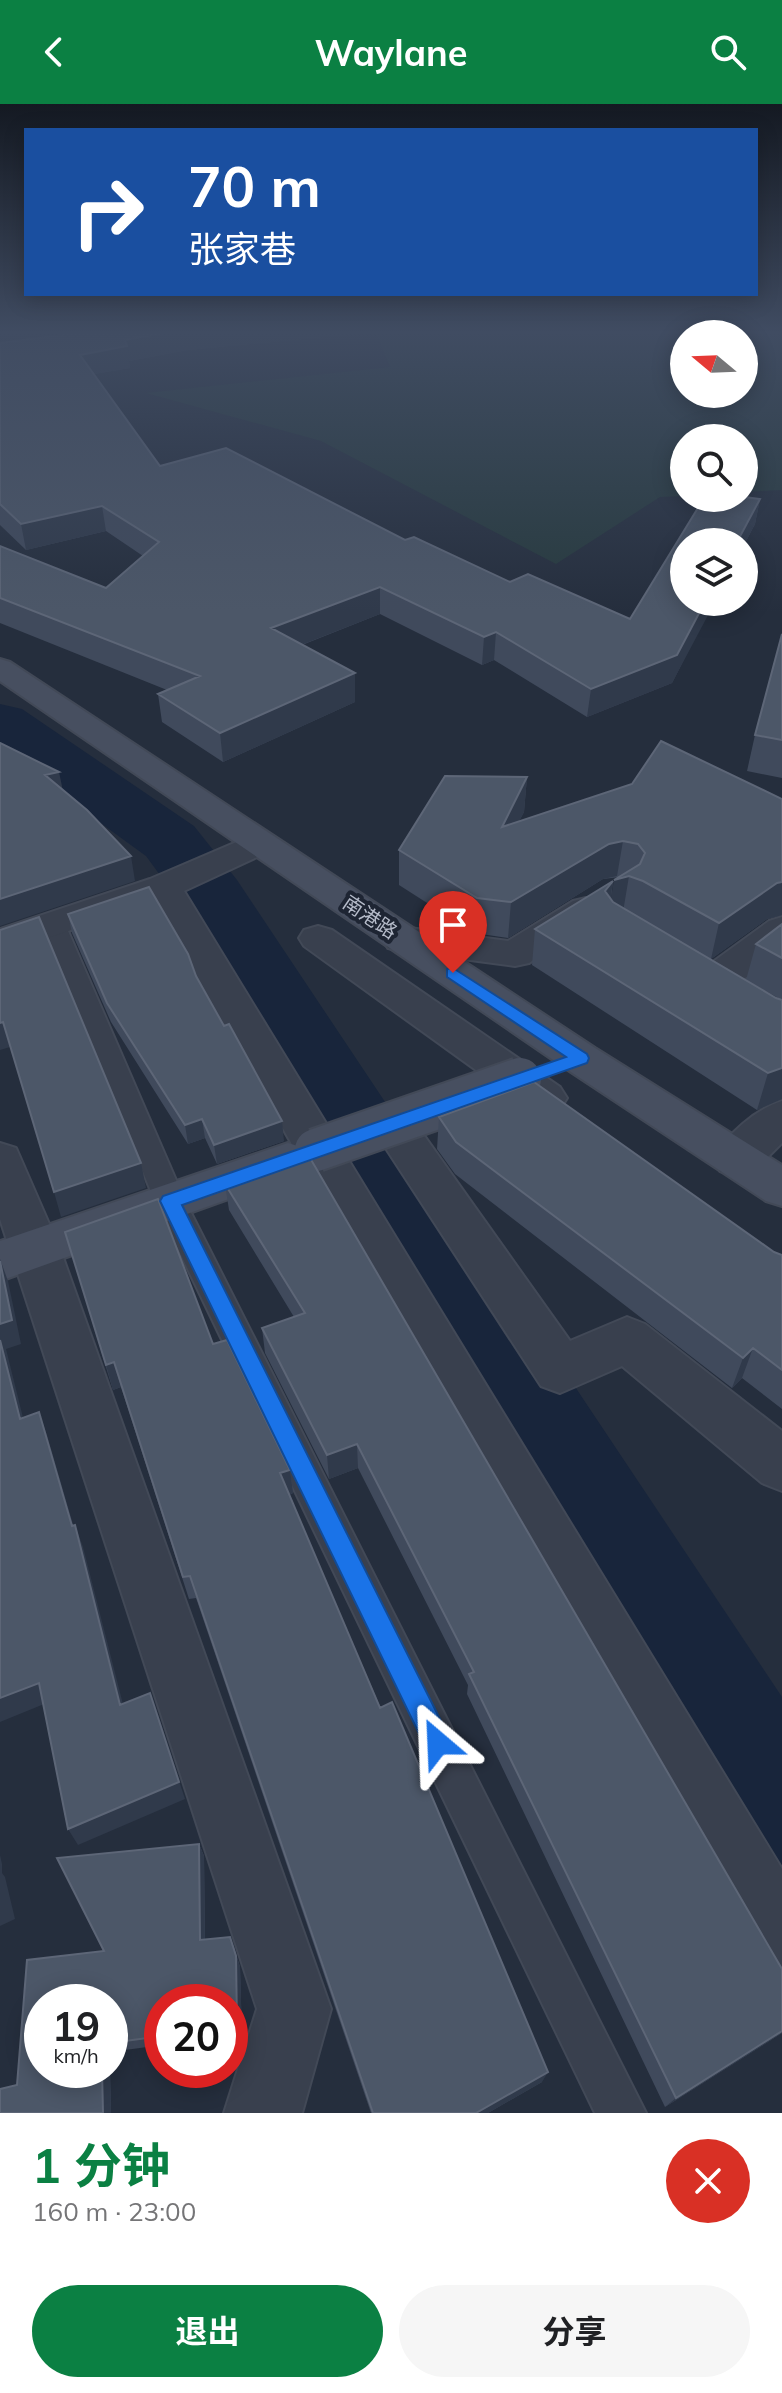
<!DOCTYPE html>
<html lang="zh">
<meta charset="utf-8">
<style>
body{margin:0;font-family:Mulish,"Noto Sans SC",sans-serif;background:#f6f6f6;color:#202124;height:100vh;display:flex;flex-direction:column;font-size:30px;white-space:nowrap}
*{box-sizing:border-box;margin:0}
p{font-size:26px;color:#757577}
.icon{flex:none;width:44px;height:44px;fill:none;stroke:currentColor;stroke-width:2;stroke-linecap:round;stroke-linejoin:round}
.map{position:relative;height:2009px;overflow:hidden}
.sheet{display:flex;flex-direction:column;background:#fff;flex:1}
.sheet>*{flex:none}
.hud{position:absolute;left:24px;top:24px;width:734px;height:168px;border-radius:0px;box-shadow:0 4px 20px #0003;background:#1a4fa0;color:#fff;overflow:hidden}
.needle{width:52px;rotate:289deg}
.tools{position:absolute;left:670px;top:216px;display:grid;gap:16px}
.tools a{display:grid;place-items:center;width:88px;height:88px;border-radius:50%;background:#fff;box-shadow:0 4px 20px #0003;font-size:40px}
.speed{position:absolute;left:24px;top:1880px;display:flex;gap:16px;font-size:40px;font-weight:700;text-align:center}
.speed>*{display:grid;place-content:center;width:104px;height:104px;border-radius:50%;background:#fff;box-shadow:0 4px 20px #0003;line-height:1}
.speed small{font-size:20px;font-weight:400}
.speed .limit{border:12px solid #d22;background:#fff;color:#111}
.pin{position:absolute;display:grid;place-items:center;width:68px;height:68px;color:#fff;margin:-82px -34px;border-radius:50% 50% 50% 0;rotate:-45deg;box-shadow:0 0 8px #0007}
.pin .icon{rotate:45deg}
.me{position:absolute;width:88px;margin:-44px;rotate:334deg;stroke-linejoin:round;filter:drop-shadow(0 0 6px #0008)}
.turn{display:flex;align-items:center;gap:28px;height:168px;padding:0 32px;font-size:36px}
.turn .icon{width:104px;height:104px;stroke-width:2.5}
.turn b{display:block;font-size:56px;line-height:68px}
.round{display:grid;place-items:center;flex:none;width:84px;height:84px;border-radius:42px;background:#f6f6f6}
.headline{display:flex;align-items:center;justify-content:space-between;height:136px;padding:0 32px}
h1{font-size:48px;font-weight:700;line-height:60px;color:#0b8043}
.action{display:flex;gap:16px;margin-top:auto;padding:16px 32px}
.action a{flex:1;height:92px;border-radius:48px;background:#0b8043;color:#fff;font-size:32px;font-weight:700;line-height:92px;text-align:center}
.action a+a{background:#f6f6f6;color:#202124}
header{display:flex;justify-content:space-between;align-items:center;height:104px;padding:0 32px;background:#0b8043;color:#fff;font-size:36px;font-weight:700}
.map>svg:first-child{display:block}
</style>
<header><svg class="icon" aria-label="back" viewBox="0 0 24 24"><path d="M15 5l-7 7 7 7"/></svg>Waylane<svg class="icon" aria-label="search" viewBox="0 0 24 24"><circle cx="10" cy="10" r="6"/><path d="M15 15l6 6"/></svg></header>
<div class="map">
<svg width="782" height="2009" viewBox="0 0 782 2009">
<rect width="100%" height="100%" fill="#252e3d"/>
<path fill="#273a3e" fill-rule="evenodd" d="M375 227H782V386L744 388V334H684V392L660 393 556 460 321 337 146 289 390 263ZM684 230H744V290H684Z"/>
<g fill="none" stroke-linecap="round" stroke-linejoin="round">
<path fill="#18253b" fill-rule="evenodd" d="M0 600 22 605 194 722 237 776 782 1593V1776L735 1757 357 1096 179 797 146 752 0 646Z"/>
<g stroke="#424957" stroke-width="4">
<path id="lane" d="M53 813 62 815 65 820 185 1097 646 2009H595L155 1097 41 820 44 815Z"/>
</g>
<g stroke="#424957" stroke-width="4">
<path id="street" d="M260 728 272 732 278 739 272 746 184 787 782 1765V1868L757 1857 154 798 0 850V825L150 775Z
M586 794 599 797 605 805 599 813 529 859 515 862 402 847 388 844 383 835 388 826 402 823 508 837 573 797Z
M782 813V844C758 862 731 895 699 886L693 877 699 868 769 817Z
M318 822 332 826 560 983 567 994 560 1005 545 1010 530 1005 304 842 299 834 304 826Z
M782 997V1039C761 1059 751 1077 720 1067L713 1055C726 1031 756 1005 782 997Z
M392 1004 408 1009 570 1237 627 1213 645 1220 782 1327V1387L762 1379 622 1262 560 1289 541 1282 370 1020 376 1009Z
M0 1039 16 1044 60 1145 331 1905 302 2009H224L257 1905 0 1115Z"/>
</g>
<g stroke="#424957" stroke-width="4">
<path id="secondary" d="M0 555 10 558 595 944 782 1061V1102L766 1097 565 964 0 577Z
M288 1039 304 1044 311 1056 304 1068 0 1177V1137Z"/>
</g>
<use href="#lane" fill="#39404e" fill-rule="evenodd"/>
<use href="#street" fill="#39404e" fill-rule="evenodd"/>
<use href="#secondary" fill="#474f60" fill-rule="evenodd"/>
<g stroke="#424957" stroke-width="46" stroke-linecap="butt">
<path id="secondary-bridge" d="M316 1046 520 975"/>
</g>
<use href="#secondary-bridge" stroke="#474f60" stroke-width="42"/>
</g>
<path fill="#404a5c" d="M0 227 356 230 188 246 129 257 130 264 94 270 160 362 405 436 510 478 630 515 760 395 755 420 744 441V438L672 579 587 613 494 556 482 561 380 510 302 541 355 598 223 658 162 618 158 590 167 586 0 519V442L106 484 143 452 106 427 26 446 0 421Z
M782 530V674L747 667 755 631Z
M527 673 524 708 519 717 782 695V811L767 815 711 855 776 894 780 895 746 876 756 840 782 820V995L757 1006 532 861 535 825 613 777 611 795 620 773 603 775 508 834 474 829 399 781V746Z
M68 810 196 872 284 1037 217 1060 205 1034 188 1040 111 918 72 829Z
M439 1013 782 1151V1305L742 1274 732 1284 455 1070 437 1045Z
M230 1070 782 1929 665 2003 467 1590 468 1581 358 1364 329 1375 265 1249 262 1224 294 1213 229 1106 225 1080 231 1078Z
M65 1128 213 1240 290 1366 293 1389 289 1391 542 1978 488 2009H371L196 1494 189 1495 121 1283 113 1286Z
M199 1740 204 1752 205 1836 230 1833 234 1843 240 1863 242 1931 230 1932V1898H162V1941L110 1948V1898H42V1966H110L111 2009H0V1985L17 1981 27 1856 104 1847 57 1754Z"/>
<path fill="#303a4b" d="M0 227H131L0 244Z
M173 227H356V230L188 246 129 257 130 264 83 272 80 251 125 236Z
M760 395 755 420 744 441V438H737Z
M102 402 106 427 26 446 21 420Z
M380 483V510L273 552 271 524Z
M705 498H715L672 579 587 613 591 585Z
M496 528 494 556 482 561 484 533Z
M355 569V598L223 658 220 629Z
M59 668 64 692 45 671Z
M527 673 524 708 499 758 502 723Z
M623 737 617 772 603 775 508 834 511 798 609 740Z
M131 752 135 777 0 822V795Z
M629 772 623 808 608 812 614 776Z
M613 777 608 812 605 787Z
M782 778V811L767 815 711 855 719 819 777 779Z
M3 918 10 943 0 946V919Z
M782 964V995L757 1006 768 969Z
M202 1015 205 1034 188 1040 185 1021Z
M282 1017 284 1037 217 1060 214 1041Z
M141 1059 146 1084 61 1113 54 1088Z
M0 1155 8 1177 21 1240 6 1245 29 1338 20 1315 0 1236Z
M753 1244 742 1274 732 1284 743 1254Z
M114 1258 121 1283 113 1286 106 1261Z
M39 1308 47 1331 80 1444 72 1422Z
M357 1340 358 1364 329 1375 327 1351Z
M290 1366 293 1389 283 1393 280 1369Z
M75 1421 83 1443 128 1620 120 1601Z
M39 1579 49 1598 0 1618V1594Z
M150 1589 185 1695 78 1741 68 1725Z
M199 1740 204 1752 205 1847 200 1836Z
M0 1751 2 1760V1769L5 1773 15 1815 0 1822Z
M230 1833 240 1863 242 1931 237 1922Z
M782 1927V1929L665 2003 676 1994Z
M102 1966H110L111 2009H103Z
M548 1968 542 1978 488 2009H476Z"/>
<path fill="#4c5768" stroke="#5d6677" stroke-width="2" d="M94 227H173L125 236 127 242 80 251 160 362 226 344 405 436 414 433 510 478 528 470 630 515 704 394H744V393L760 395 737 438H684V498H705L677 551 591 585 496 528 484 533 380 483 271 524 355 569 220 629 158 590 200 572 0 494V442L106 484 159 438 102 402 21 420 0 400V239Z
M782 530V636L755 631Z
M661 637 782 695V778L777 779 719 819 643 777 629 772 614 776 640 760 645 749 638 740 623 737 609 740 511 798 477 794 399 746 445 672 527 673 502 723 632 680Z
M0 639 59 668 45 671 87 706 131 752 0 795Z
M613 777 605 787 613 798 776 894 782 896V964L768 969 535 825Z
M149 783 188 850 196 872 224 922 229 920 282 1017 214 1041 202 1015 185 1021 107 899 68 810Z
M39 813 141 1059 54 1088 3 918 0 919V826Z
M782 820V854L756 840Z
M534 978 774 1148 782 1151V1266L753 1244 743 1254 456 1038 439 1013Z
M301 1045 306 1047 782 1865V1927L676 1994 469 1570 474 1568 357 1340 327 1351 262 1224 305 1209 225 1080 233 1077 230 1070Z
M158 1095 213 1240 227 1236 290 1366 280 1369 380 1604 392 1598 548 1968 476 2009H373L190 1472 183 1473 114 1258 106 1261 65 1128Z
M0 1157 12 1216 0 1220Z
M0 1236 20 1315 39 1308 72 1422 75 1421 120 1601 150 1589 179 1678 68 1725 39 1579 0 1594Z
M199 1740 200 1836 230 1833 236 1852 237 1922 230 1923V1898H162V1932L110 1939V1898H42V1966H102L103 2009H0V1985L17 1981 27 1856 104 1847 57 1754Z"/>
<linearGradient id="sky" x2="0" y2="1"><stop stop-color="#141922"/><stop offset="0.45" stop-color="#404c62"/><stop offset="1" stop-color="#404c62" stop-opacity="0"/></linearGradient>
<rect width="782" height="508" fill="url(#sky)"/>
<path fill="#1a73e8" stroke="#114b97" stroke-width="2" d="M453 864 587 950 589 954 587 959 182 1101 447 1629 451 1639 447 1648 438 1652 428 1648 160 1097 163 1092 566 953 447 873V865Z"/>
<g text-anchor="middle" stroke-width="8" stroke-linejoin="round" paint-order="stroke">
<g font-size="20" fill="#b5bbc9" stroke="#1e2533">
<text transform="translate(370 813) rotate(34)" y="7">南港路</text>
</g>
</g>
</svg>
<div class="tools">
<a><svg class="needle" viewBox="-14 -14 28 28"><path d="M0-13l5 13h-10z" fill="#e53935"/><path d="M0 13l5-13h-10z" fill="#757577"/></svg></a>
<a><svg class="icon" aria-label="search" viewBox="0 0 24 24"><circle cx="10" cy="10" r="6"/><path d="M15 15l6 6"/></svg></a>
<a><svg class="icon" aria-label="layers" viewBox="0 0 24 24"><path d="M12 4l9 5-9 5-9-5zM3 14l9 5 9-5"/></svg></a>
</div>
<div class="speed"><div>19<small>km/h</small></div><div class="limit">20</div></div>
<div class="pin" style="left:453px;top:869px;background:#d93025"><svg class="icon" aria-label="arrive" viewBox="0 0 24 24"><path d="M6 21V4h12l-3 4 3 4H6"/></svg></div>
<svg class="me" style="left:438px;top:1639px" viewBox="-20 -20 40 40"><path d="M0-17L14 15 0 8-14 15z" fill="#1a73e8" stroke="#fff" stroke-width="4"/></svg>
<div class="hud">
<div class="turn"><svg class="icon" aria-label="right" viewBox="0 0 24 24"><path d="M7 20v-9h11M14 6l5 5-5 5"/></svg><div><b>70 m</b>张家巷</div></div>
</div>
</div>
<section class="sheet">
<div class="headline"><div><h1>1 分钟</h1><p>160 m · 23:00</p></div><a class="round" style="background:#d93025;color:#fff"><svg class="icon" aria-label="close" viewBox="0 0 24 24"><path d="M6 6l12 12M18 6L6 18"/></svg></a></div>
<div class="action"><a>退出</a><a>分享</a></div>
</section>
